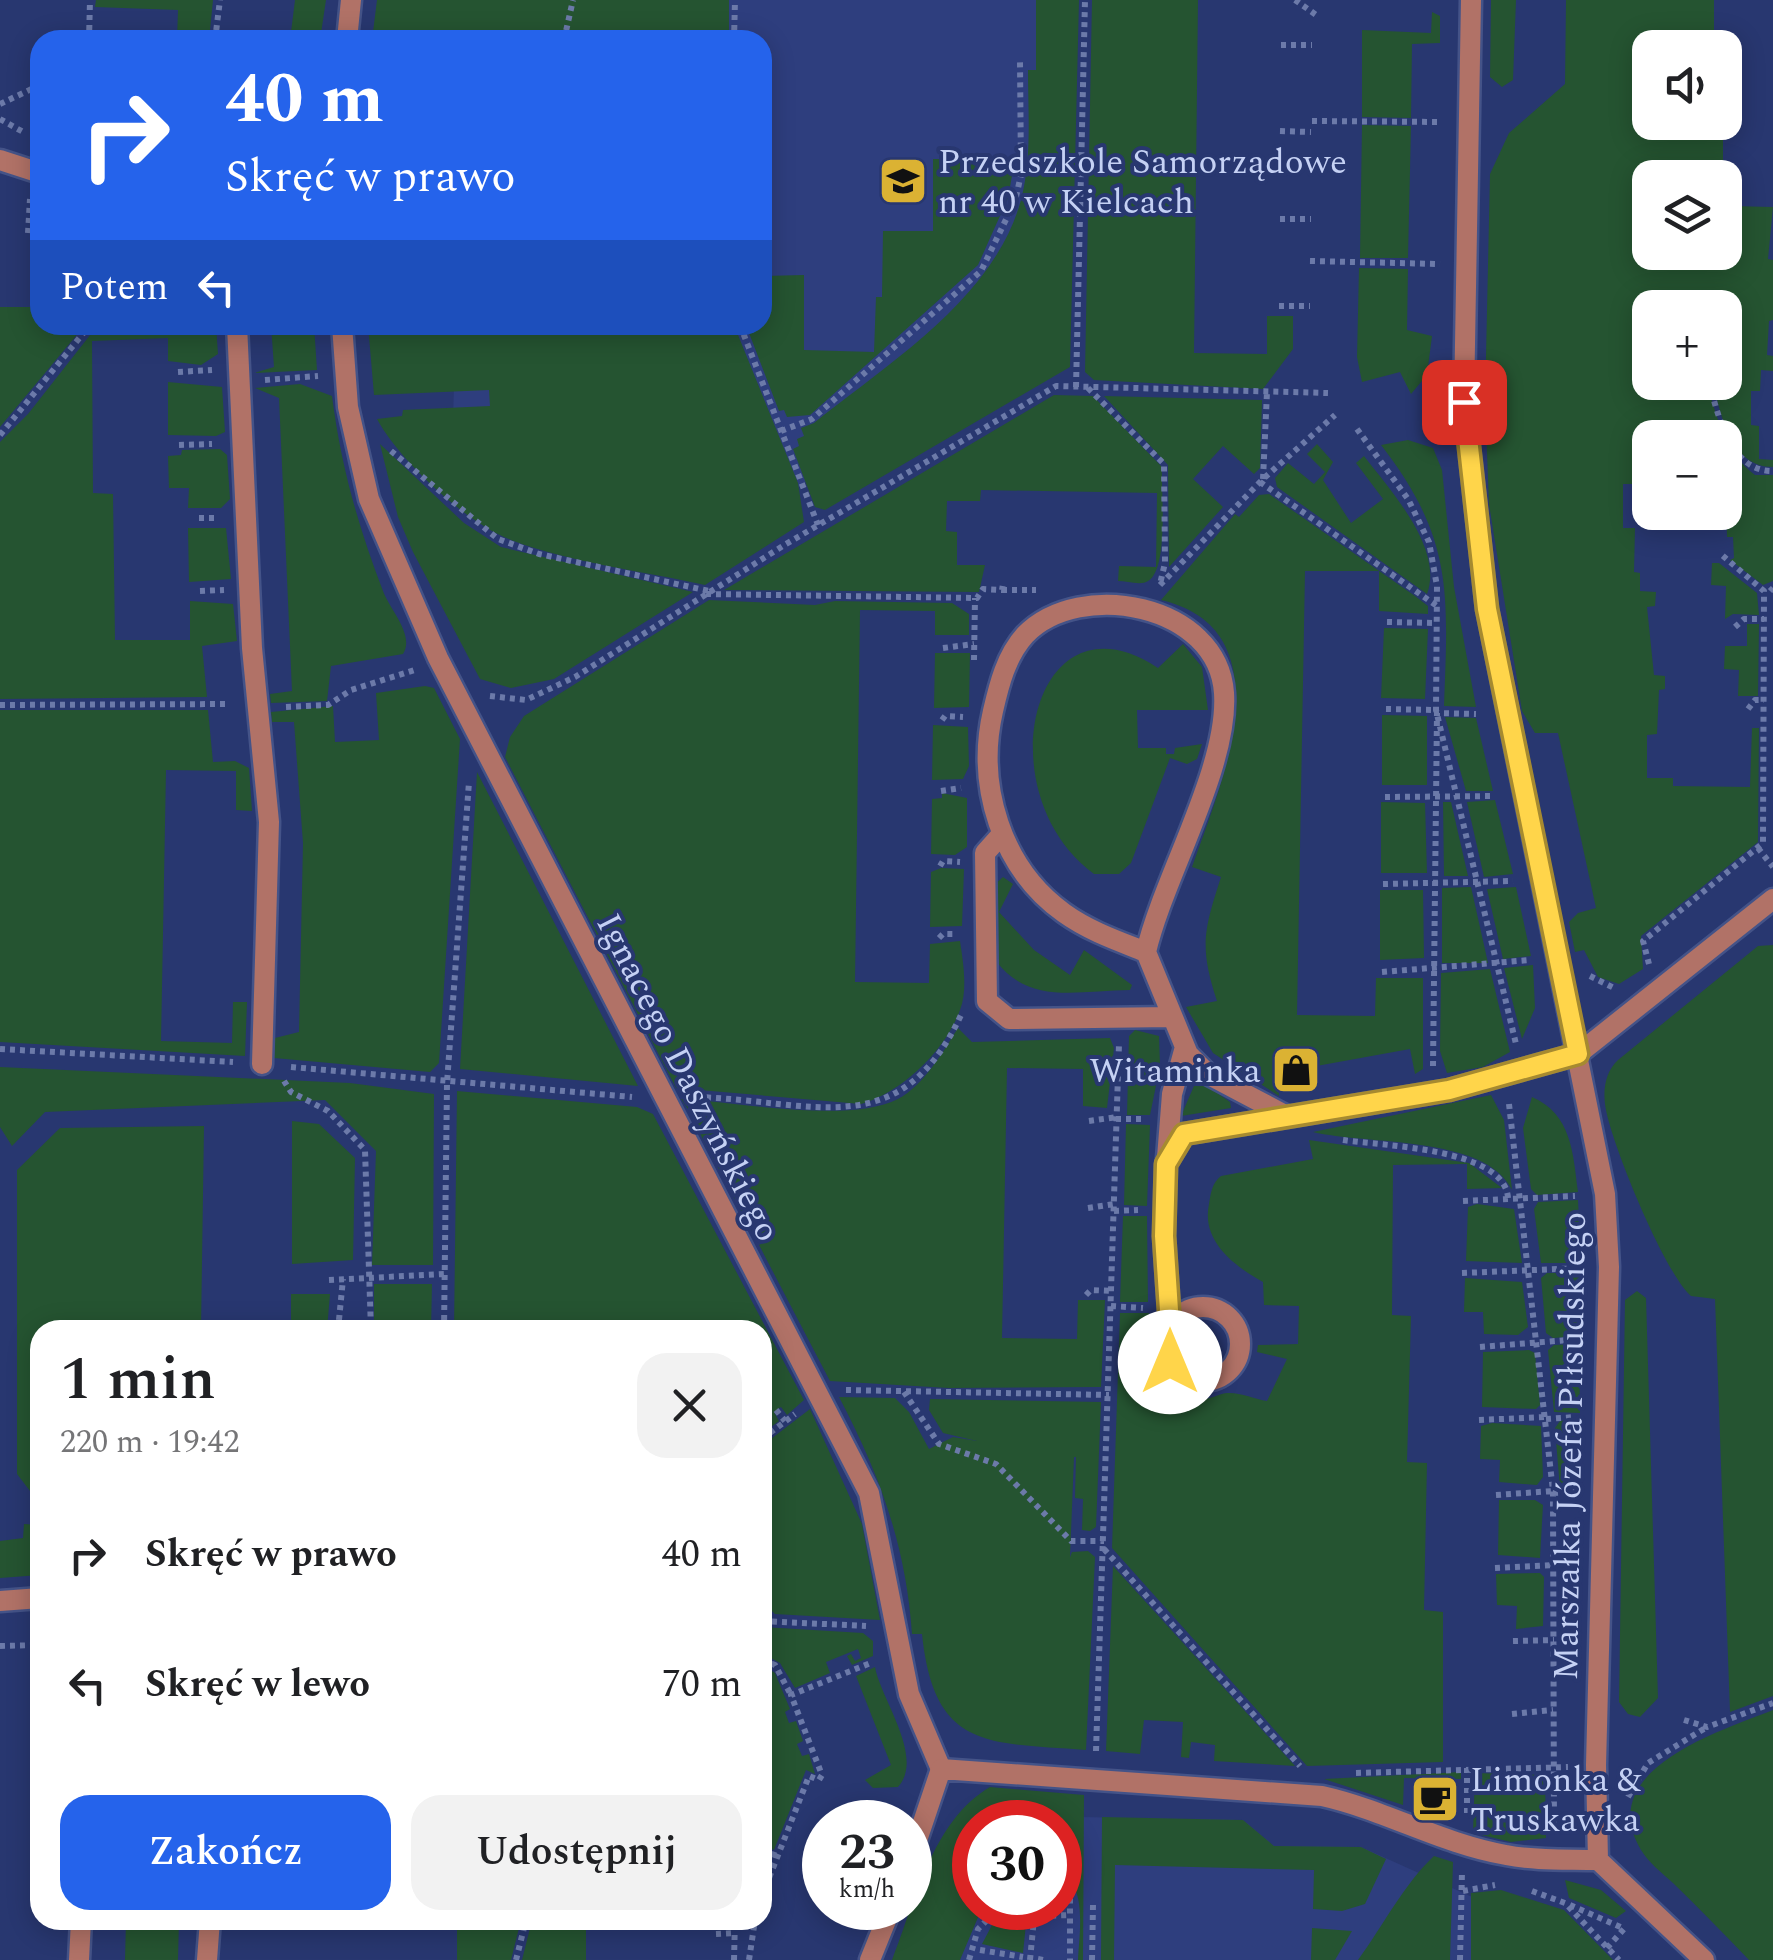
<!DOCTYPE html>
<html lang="pl">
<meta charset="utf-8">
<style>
body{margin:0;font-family:Spectral,serif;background:#f2f2f2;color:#202124;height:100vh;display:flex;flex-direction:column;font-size:38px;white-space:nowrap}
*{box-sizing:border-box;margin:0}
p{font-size:32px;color:#757577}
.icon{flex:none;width:55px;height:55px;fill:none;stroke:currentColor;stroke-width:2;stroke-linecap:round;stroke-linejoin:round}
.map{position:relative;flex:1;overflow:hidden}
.panel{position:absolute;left:30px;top:1320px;width:742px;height:610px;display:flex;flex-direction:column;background:#fff;border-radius:30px;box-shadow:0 5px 25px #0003}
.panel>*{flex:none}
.banner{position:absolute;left:30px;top:30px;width:742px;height:305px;border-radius:30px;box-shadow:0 5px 25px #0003;background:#2563eb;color:#fff;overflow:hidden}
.fabs{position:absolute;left:1632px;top:30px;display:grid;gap:20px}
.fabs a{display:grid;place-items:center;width:110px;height:110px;border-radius:20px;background:#fff;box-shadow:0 5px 25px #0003;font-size:50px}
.speed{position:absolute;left:802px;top:1800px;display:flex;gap:20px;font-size:50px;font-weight:700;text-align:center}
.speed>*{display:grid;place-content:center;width:130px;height:130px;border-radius:50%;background:#fff;box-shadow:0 5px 25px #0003;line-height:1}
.speed small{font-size:25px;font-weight:400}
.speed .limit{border:15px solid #d22;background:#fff;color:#111}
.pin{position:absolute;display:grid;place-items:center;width:85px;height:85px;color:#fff;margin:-42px;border-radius:20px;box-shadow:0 5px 15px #0006}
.me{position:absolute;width:110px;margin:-55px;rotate:0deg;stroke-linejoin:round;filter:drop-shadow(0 0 8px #0008)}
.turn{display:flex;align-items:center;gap:35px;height:210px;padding:0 30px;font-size:45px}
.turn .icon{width:130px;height:130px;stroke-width:2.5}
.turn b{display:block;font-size:70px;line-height:85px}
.then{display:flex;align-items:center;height:95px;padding:0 30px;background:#0003;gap:20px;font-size:38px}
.round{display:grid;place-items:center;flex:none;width:105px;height:105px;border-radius:30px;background:#f2f2f2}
.overview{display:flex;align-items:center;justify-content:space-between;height:170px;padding:0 30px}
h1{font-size:60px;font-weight:600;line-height:75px}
.action{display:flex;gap:20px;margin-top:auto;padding:20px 30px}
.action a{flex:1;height:115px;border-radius:30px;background:#2563eb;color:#fff;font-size:40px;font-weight:600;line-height:115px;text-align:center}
.action a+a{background:#f2f2f2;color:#202124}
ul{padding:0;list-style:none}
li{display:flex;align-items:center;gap:30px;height:130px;padding:0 30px}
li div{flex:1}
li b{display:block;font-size:38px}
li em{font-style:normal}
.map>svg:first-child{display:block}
</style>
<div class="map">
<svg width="1773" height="1960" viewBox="0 0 1773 1960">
<rect width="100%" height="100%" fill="#283770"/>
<path fill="#2e3e7e" d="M466 0H1046L1041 322 802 485 749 527 453 417 456 325H762V40H464Z
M1080 1817 1243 1820 1274 1846 1361 1847 1612 1960H925L975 1908H1060V1849Z"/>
<path fill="#255431" d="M96 0H213L209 40H177L178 10 95 7Z
M295 0H326L320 40H290Z
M377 0H729V40H372Z
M1036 0H1079L1070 367 825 510 815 507 793 449 799 446 797 439 804 436 801 428 814 423C887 364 994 299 1021 200 1032 159 1028 113 1028 70H1036Z
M1092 0H1198L1194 353 1267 354V316H1293V349L1263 389 1094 380 1085 372Z
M1491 0H1516L1513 80 1502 87 1490 77Z
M1566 0H1714V43H1725V50L1650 48V122H1725V89H1732L1731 124 1723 125V177L1650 178V252H1725V193H1729L1730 206 1773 207 1768 259 1773 260V320L1769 321 1767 355 1773 356V371L1761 370 1760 391H1751V425L1759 426V459L1773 460V467C1731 467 1721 416 1713 383L1725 382V308H1650V382L1707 383C1716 416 1726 454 1755 475H1773V581L1763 585 1730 560 1734 558 1733 537H1727L1725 438H1650V484H1623V528H1635L1634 572 1640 573V591L1656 592 1655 606 1647 607 1654 675 1665 676V689L1659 690 1657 734 1647 735V778H1673V786L1750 787 1752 728H1759L1758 842 1641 936 1643 969 1619 984 1598 977 1584 950 1575 952 1569 922 1578 913 1596 908 1558 733H1535L1522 711 1489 504 1485 401 1490 174 1509 133 1565 84Z
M1432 12 1440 16V43L1412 44 1411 118 1362 117V30L1431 33Z
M1362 125 1411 126 1408 258H1360Z
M933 159H1015L1008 198 978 265 810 415 787 417 784 410 779 411 746 325H762L763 276 804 275V350L874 352 876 297H882L883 231H933Z
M1359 268 1408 269 1407 330 1432 336 1427 375 1411 394 1400 372 1362 382 1357 357Z
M0 307H40V325H85L0 427Z
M98 325H216L218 354 201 365 168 361V338L92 341 93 493 113 494 115 640H190V601L233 604 237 641 202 646 207 697 0 699V442L28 414Z
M271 325H314L317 370 254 373 274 367Z
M368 325H734L798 483 804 522 705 585C642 571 572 563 511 540 466 523 399 460 377 419L402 416 403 410 490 406 489 390 374 395Z
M168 382 222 387 225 432 216 436 168 435Z
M300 384 332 396C341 466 358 526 383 591 390 610 415 635 403 654L331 666 327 701 271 703 270 694 292 691 279 398 255 388Z
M1054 395 1093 396 1162 467C1161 491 1169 569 1148 581 1141 586 1127 581 1118 581L1119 566 1156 567 1157 493 981 490 980 501H947L946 531 957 532V565H985L979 592 724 590Z
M1104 396 1262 400 1260 468 1254 474 1223 446 1193 479 1223 507 1169 567 1168 465Z
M1408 440 1433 448 1442 470 1454 587 1476 707 1444 706C1448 594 1454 539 1381 445Z
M380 444 464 523 501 547 693 592 554 679 511 688 480 679 413 552 398 517Z
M1317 444 1333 462 1323 480 1351 523 1383 499 1356 463 1364 456C1390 490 1444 548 1427 594L1277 487 1275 478 1288 463 1314 484 1325 472 1307 454Z
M220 449 227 455 230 499 221 508H188L189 488H169L168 456 181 455 182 450Z
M1269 494 1415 596 1428 606V614L1379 611V571H1305L1297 1015 1375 1016 1376 978H1423V1069L1415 1074 1410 1049 1311 1067 1309 1049 1279 1050V1096L1213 1053 1186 1007 1217 1001C1199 947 1204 930 1221 877L1192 867C1220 787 1289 630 1161 600L1235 514 1239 517 1259 495Z
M188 528H226L231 579 189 582Z
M1712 563H1719L1757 593 1759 615 1733 614 1725 619 1726 586 1711 585Z
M709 600 815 605 835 601 952 603 969 614V635H935V611L860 610 855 982 929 983 930 944 960 941C963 961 968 990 960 1010 946 1050 901 1093 861 1104L676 1088 505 757 510 737 524 716Z
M1747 624H1759L1758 696H1738L1739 670 1724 669 1725 646H1747Z
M1384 628 1428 629 1425 699 1381 698Z
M1183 644 1202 667 1208 710H1137L1138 748H1166V754H1174L1175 748 1202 744 1197 759 1187 764 1170 758 1131 863 1119 874H1094C984 793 1033 585 1158 668Z
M935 653H970L969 707 934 708Z
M425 686 434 688 460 739 439 1063 430 1072 274 1058 275 1038 299 1032 303 843 294 722H272L271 712 333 706 335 742 379 740 376 693Z
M0 710H208L213 762 235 761 249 768 252 811 236 810V771L166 770 161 1041 232 1043 233 1002H247L245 1056 0 1042Z
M1382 715 1427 716V785H1382Z
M1445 717 1476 718 1493 791H1466Z
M933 725 968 727 969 766 963 779 932 780Z
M477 772 638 1086 460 1069Z
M942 793 967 798V847L955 855 931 854 932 799 942 798Z
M1495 800 1513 874 1484 877 1467 802Z
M1381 802 1425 803 1427 873H1381Z
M1443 802H1451L1468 876H1444Z
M941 868 964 869 962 926 930 927 931 872Z
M1003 877 1013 884 999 912 1034 950 1070 975 1084 950 1132 985 1130 990C1079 990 1030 1006 996 961L994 885Z
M1471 887 1488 963H1442V888Z
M1516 887 1531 956 1503 959 1487 889Z
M1380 890H1423L1424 958 1380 960Z
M1773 945V1696L1730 1712 1715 1299 1691 1296C1665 1274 1609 1139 1605 1104 1603 1088 1606 1071 1618 1060L1758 946Z
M1533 965 1535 1008 1522 1039 1504 968Z
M1490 969 1510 1052 1483 1067 1447 1073 1440 1051 1441 973Z
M958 1028 972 1042 1110 1038 1114 1048 1107 1108 1083 1106V1069L1007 1068 1002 1338 1077 1339 1078 1300H1105L1101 1387 949 1388 830 1381 759 1245 763 1243 759 1234 754 1235 697 1128 699 1125 681 1099C738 1102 850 1124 898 1099 924 1085 943 1052 958 1028Z
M1135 1030 1159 1036 1160 1066 1150 1115H1127L1129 1036Z
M0 1067 350 1083 434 1094 433 1265H372L376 1151 325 1100 45 1112 12 1146 0 1127Z
M1197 1079 1230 1102 1231 1108 1181 1116Z
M457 1091 637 1107 653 1114 804 1400 787 1415 781 1407 774 1412 779 1421 763 1433 762 1330H454Z
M1491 1095 1504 1120 1512 1190C1486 1135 1366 1145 1313 1132Z
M1532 1097C1572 1114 1573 1154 1578 1192L1537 1195 1531 1189 1523 1128Z
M292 1121 319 1124 355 1158 353 1260 292 1264Z
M1126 1124 1150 1125 1147 1206 1124 1205Z
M204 1126 201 1330H40V1504L17 1474V1170L60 1128Z
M1309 1140 1469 1163 1502 1188 1467 1189V1164L1393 1165 1392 1315 1411 1316 1407 1462 1427 1463 1424 1610 1443 1612V1762L1307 1766 1112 1548 1120 1313H1149C1150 1349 1148 1398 1196 1400 1208 1401 1217 1394 1227 1393 1239 1392 1255 1399 1267 1401L1287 1359 1257 1352 1258 1345 1298 1344 1299 1306 1264 1305 1263 1282C1234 1266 1201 1241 1209 1204 1211 1192 1212 1183 1221 1176L1313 1159Z
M1578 1200 1581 1263H1541L1534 1209 1538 1202Z
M1477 1204 1514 1209 1522 1263 1466 1261 1468 1207Z
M1123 1216H1147L1148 1302H1120Z
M1547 1273H1580V1336L1553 1338 1546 1333 1541 1278Z
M1465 1278 1522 1282 1528 1327 1518 1335 1484 1334 1483 1312H1464Z
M374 1284H432L431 1330H374Z
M1637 1291 1646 1298 1658 1698 1640 1717 1628 1714 1619 1702 1625 1300Z
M291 1294H330L327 1330H291Z
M1579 1344 1580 1413 1554 1412 1548 1350 1554 1345Z
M1529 1350 1535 1353 1540 1405 1536 1409 1482 1407 1483 1352Z
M839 1397 895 1398 909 1412 929 1449 953 1437 977 1441 943 1433 929 1410 930 1399 1101 1402 1096 1527 1090 1531 1082 1530 1083 1499 1075 1498 1076 1457H1074L1070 1557 1072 1552 1088 1551 1095 1557 1086 1750C990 1742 934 1752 922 1634H912C906 1546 880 1475 839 1397Z
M810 1409 862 1524 880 1620 775 1614 763 1603V1445Z
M1577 1419 1580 1482 1577 1489H1560L1555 1428 1560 1421Z
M1492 1423 1541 1426 1543 1477 1537 1485 1499 1482 1500 1460 1480 1459 1481 1426Z
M1499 1500H1535L1543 1505 1540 1558 1498 1555Z
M24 1524 40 1525V1575L0 1578V1541L23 1538Z
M1113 1566 1295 1766 1214 1761 1215 1745 1191 1742 1189 1758 1181 1757 1183 1722 1144 1720 1140 1754 1106 1751Z
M1540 1573 1544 1577 1543 1626 1516 1629 1517 1606 1497 1605 1496 1574Z
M763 1627 863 1633 873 1641V1656L852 1665 847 1656 851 1654 855 1661 861 1658 858 1649 826 1662 830 1673 795 1688 780 1663 763 1654Z
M763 1665 775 1673 790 1709 785 1712 789 1723 796 1721 803 1741 797 1744 802 1756 809 1754 815 1774 806 1770 774 1850 763 1844Z
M875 1667C881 1700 925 1757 898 1787L873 1788 865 1780 891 1765 856 1676Z
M1773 1710V1960H1749C1724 1934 1699 1908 1673 1883 1662 1873 1649 1863 1641 1850 1593 1770 1720 1731 1773 1710Z
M1461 1772V1779L1404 1778 1403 1805 1324 1779Z
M1475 1773 1545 1775 1546 1838 1511 1842 1473 1833Z
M990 1787 1084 1795 1083 1960H1078C1079 1934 1088 1885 1060 1874V1822H975V1908H1027L995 1909 979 1915 960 1960H892C915 1902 932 1821 990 1787Z
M1102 1817 1243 1820 1274 1846 1361 1847 1386 1859 1365 1904 1342 1911 1313 1909 1314 1870 1115 1865 1114 1960H1101Z
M1434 1856 1453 1862 1450 1960H1358C1383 1926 1404 1884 1434 1856Z
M1565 1880 1601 1890 1626 1911 1616 1918 1569 1898Z
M1501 1890 1564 1910 1613 1960H1471V1893Z
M126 1920H179L178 1960H125Z
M457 1920H521L511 1960H457Z
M532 1920H586V1960H522Z
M1026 1924 1023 1953 982 1944 992 1925Z
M1312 1928 1352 1931 1335 1960H1311Z"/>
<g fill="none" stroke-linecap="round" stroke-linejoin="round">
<g stroke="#445388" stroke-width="25">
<path id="lane" d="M347 40 351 0
M342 325 348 407 369 499 438 658 869 1493 909 1694 941 1769"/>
</g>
<g stroke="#445388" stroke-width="25">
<path id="street" d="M1471 0 1464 402 1487 609 1605 1194 1609 1267 1596 1765 1598 1860 1704 1960
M0 160 40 173
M237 325 252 648 269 822 262 1064
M1002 834 985 853 987 1001 1009 1019 1171 1017
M1146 952C1118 941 1089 931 1064 913 1001 868 976 785 993 711 999 685 1006 656 1025 635 1080 578 1218 604 1224 693 1229 767 1163 878 1146 952L1188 1054 1209 1075 1287 1116
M1167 1158 1172 1094 1185 1047
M1166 1344a37 37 0 1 1 74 0a37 37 0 1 1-74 0Z
M1170 1325 1164 1236 1166 1164 1184 1134 1449 1090 1578 1054 1773 899
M0 1601 40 1598
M910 1861 941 1769 1322 1796C1385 1810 1442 1844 1506 1855 1535 1861 1568 1859 1598 1860
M79 1960 81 1920
M207 1960 210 1920
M870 1960 891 1908"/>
</g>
<path stroke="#6c7aa9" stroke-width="6" stroke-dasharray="5 5" stroke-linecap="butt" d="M1295 0 1319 17
M89 40 90 0
M215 40 220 0
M564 40 573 0
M734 40 735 0
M1281 45H1312
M0 104 40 85
M0 119 25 133
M1312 121 1440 122
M1280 131 1311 132
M1280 219H1311
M28 233 30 199
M1310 261 1440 264
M1279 306H1310
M740 325 818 525
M178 372 212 370
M265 380 318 376
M1709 382C1718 416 1731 472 1773 471
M1076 387 1085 0
M1088 388 1164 464 1165 563 1160 584
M1357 429 1408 499 1429 542 1437 586 1436 710 1516 1044
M781 431 812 419 981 271 1015 201 1021 175 1020 62
M0 435 90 325
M179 445 212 444
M391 451 498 539 539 554 709 591
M1263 479 1267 392
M1260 482 1437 606
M199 518H218
M1160 585 1263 479 1335 415
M1002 590H1036
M200 591 224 590
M1770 591 1773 588
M706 594 977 598 983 589 1002 590 1003 584
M1387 622 1436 623
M1735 627 1744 619H1764
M943 648 974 644
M974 660 975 598
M490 696 526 700 575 677 786 544 1056 386 1328 393
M0 705 229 704
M286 707 328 705 351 690 415 670
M1386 709 1436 710
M1748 709 1755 700H1764
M942 720 945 716 963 717
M941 791 961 788
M1385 797 1494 796
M1758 848 1773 867
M940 866 943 861 960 862
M1383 884 1513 881
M939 938 943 934H956
M1649 964 1643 941 1763 843 1764 591 1722 555
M1382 972 1530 960
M1590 976 1614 988
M0 1049 233 1062
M1433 1066 1437 713 1476 714
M291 1067 632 1097
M284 1081 291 1092 328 1111 365 1150 371 1330
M696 1097C812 1100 900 1146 961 1015
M1509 1104 1553 1491 1554 1833
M1116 1119H1143
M1089 1121 1117 1117
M1343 1140C1382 1146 1505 1148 1508 1198
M1463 1201 1575 1196
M1088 1208 1114 1204
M1114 1211 1138 1210
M1462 1273 1583 1268
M329 1280 444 1274
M1086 1295 1091 1290 1112 1291
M1111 1306 1143 1308
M338 1330 343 1279
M444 1330 447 1083 469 782
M1480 1347 1581 1339
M846 1390 1109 1395
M904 1392 939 1444 996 1464 1071 1541H1104
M776 1410 785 1421
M1546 1419 1575 1417
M1479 1420 1546 1417
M762 1439 795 1414
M1553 1493 1577 1492
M1496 1495 1553 1491
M1104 1549 1300 1766
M1495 1568 1554 1565
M762 1621 866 1626
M1513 1641 1554 1640
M0 1646 40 1645
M762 1660 775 1665 791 1695
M1512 1714 1553 1710
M1684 1720 1707 1727 1773 1703
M1096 1751 1119 1044
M1356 1773 1568 1767
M1628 1797 1648 1763 1707 1727
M1467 1813V1768
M762 1850 777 1856
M1060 1882 1070 1894V1960
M1463 1891 1495 1885
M1532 1891 1565 1903 1619 1960
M762 1896 809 1776 819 1780 822 1775 791 1695 873 1662
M1570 1905 1623 1928
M716 1934 735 1933
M1607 1948 1624 1929
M980 1950 1023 1957
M1038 1959 1043 1960
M516 1960 526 1920
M734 1960 735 1920
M749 1960 755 1920
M969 1960 978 1929 989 1918 1070 1915
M1030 1960 1035 1908
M1092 1960 1093 1905
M1460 1960 1462 1871"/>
<use href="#lane" stroke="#b17267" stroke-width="20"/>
<use href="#street" stroke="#b17267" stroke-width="20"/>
</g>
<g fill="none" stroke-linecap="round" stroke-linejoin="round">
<g stroke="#a68a30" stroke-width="25">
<path id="route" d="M1170 1362 1166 1350 1170 1325 1164 1236 1166 1164 1184 1134 1449 1090 1578 1054 1487 609 1464 402"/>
</g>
<use href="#route" stroke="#ffd54a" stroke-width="18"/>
</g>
<defs>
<g id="school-square" transform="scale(2.5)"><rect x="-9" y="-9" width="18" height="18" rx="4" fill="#dbb233" stroke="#283770"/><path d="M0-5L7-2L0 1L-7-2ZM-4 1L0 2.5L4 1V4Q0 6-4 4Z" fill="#111"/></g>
<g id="shop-square" transform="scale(2.5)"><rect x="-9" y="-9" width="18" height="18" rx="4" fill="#dbb233" stroke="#283770"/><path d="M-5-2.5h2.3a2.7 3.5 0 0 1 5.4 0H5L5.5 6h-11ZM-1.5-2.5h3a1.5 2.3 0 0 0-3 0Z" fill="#111"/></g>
<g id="cafe-square" transform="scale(2.5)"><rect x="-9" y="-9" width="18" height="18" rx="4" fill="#dbb233" stroke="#283770"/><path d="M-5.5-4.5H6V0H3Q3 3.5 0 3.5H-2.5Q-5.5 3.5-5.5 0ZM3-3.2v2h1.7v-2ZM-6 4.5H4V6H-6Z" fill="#111"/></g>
</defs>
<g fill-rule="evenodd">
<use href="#school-square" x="903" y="181"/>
<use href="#shop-square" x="1296" y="1070"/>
<use href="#cafe-square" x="1435" y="1799"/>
</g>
<g text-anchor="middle" stroke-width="8" stroke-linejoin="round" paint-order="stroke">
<g font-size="35" fill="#c5d1f4" stroke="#283770" text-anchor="start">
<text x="938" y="173">Przedszkole Samorządowe<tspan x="938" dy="40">nr 40 w Kielcach</tspan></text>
<text x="1261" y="1082" text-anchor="end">Witaminka</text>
<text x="1470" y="1791">Limonka &amp;<tspan x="1470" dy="40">Truskawka</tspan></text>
</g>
<g font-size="35" fill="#c5d1f4" stroke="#283770">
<text transform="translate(689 1077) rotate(63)" y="12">Ignacego Daszyńskiego</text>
<text transform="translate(1569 1446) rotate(-89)" y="12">Marszałka Józefa Piłsudskiego</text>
</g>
</g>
</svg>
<div class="fabs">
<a><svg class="icon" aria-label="sound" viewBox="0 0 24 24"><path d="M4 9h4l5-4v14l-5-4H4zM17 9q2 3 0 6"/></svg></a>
<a><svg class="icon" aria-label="layers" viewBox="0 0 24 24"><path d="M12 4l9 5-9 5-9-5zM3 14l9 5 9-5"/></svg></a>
<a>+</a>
<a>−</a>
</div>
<div class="speed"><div>23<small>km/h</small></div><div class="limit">30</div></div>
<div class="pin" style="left:1464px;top:402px;background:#d93025"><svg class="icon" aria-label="arrive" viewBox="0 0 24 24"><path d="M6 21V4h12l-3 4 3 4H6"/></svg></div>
<svg class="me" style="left:1170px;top:1362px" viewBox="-20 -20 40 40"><circle r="19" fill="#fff"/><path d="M0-13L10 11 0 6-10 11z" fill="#ffd54a"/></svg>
<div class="banner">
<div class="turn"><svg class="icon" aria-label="right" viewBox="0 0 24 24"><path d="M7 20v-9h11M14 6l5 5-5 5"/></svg><div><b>40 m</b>Skręć w prawo</div></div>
<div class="then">Potem<svg class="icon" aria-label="left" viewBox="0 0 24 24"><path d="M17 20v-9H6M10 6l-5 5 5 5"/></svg></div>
</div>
<section class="panel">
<div class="overview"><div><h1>1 min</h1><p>220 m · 19:42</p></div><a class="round"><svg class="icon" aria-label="close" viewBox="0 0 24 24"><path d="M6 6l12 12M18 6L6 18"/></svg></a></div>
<ul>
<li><svg class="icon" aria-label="right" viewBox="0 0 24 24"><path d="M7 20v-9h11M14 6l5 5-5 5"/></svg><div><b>Skręć w prawo</b></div><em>40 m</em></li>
<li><svg class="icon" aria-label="left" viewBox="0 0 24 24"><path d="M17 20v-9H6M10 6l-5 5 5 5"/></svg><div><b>Skręć w lewo</b></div><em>70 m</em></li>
</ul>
<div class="action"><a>Zakończ</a><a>Udostępnij</a></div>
</section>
</div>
